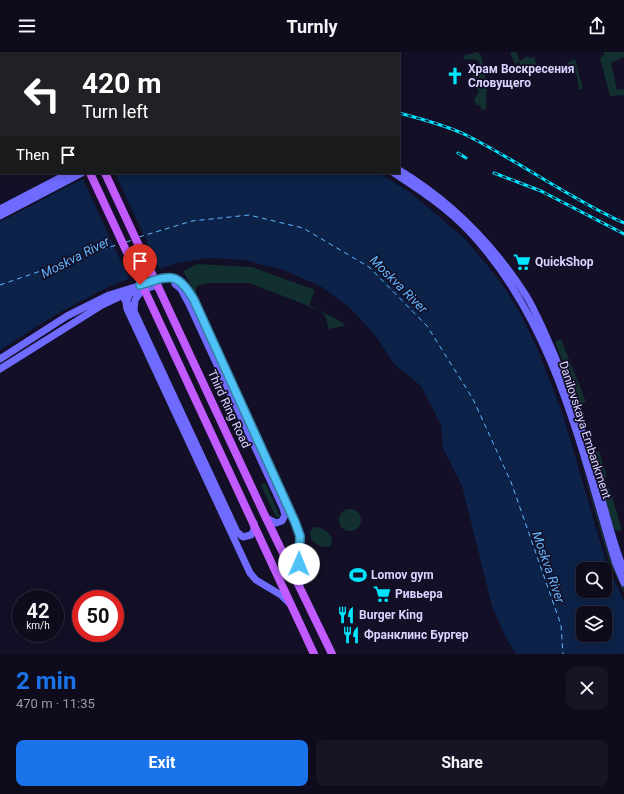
<!DOCTYPE html>
<meta charset="utf-8">
<style>
body{margin:0;font-family:Roboto,sans-serif;background:#171425;color:#f1f3f6;height:100vh;display:flex;flex-direction:column;font-size:15px;white-space:nowrap}
*{box-sizing:border-box;margin:0}
p{font-size:13px;color:#9b9ba3}
.icon{flex:none;width:22px;height:22px;fill:none;stroke:currentColor;stroke-width:2;stroke-linecap:round;stroke-linejoin:round}
.map{position:relative;height:602px;overflow:hidden}
.side{display:flex;flex-direction:column;background:#0e0b1c;flex:1}
.side>*{flex:none}
.banner{position:absolute;left:0px;top:0px;width:400px;height:122px;box-shadow:0 2px 10px #0003,0 0 0 1px #2e2b3b;background:#202124;color:#fff;overflow:hidden}
.buttons{position:absolute;left:576px;top:510px;display:grid;gap:8px}
.buttons a{display:grid;place-items:center;width:36px;height:36px;border-radius:8px;background:#0e0b1c;box-shadow:0 2px 10px #0003,0 0 0 1px #2e2b3b;font-size:20px}
.speed{position:absolute;left:12px;top:538px;display:flex;gap:8px;font-size:20px;font-weight:700;text-align:center}
.speed>*{display:grid;place-content:center;width:52px;height:52px;border-radius:50%;background:#0e0b1c;box-shadow:0 2px 10px #0003,0 0 0 1px #2e2b3b;line-height:1}
.speed small{font-size:10px;font-weight:400}
.speed .limit{border:6px solid #d22;background:#fff;color:#111}
.pin{position:absolute;display:grid;place-items:center;width:34px;height:34px;color:#fff;margin:-41px -17px;border-radius:50% 50% 50% 0;rotate:-45deg;box-shadow:0 0 4px #0007}
.pin .icon{rotate:45deg}
.me{position:absolute;width:44px;margin:-22px;rotate:1deg;stroke-linejoin:round;filter:drop-shadow(0 0 3px #0008)}
.turn{display:flex;align-items:center;gap:14px;height:84px;padding:0 16px;font-size:18px}
.turn .icon{width:52px;height:52px;stroke-width:2.5}
.turn b{display:block;font-size:28px;line-height:34px}
.then{display:flex;align-items:center;height:38px;padding:0 16px;background:#0003;gap:8px;font-size:15px}
.round{display:grid;place-items:center;flex:none;width:42px;height:42px;border-radius:8px;background:#171425}
.head{display:flex;align-items:center;justify-content:space-between;height:68px;padding:0 16px}
h1{font-size:24px;font-weight:700;line-height:30px;color:#1a73e8}
.cta{display:flex;gap:8px;margin-top:auto;padding:8px 16px}
.cta a{flex:1;height:46px;border-radius:8px;background:#1a73e8;color:#fff;font-size:16px;font-weight:700;line-height:46px;text-align:center}
.cta a+a{background:#171425;color:#f1f3f6}
header{display:flex;justify-content:space-between;align-items:center;height:52px;padding:0 16px;background:#0e0b1c;font-size:18px;font-weight:700}
.map>svg:first-child{display:block}
</style>
<header><svg class="icon" aria-label="menu" viewBox="0 0 24 24"><path d="M4 6h16M4 12h16M4 18h16"/></svg>Turnly<svg class="icon" aria-label="share" viewBox="0 0 24 24"><path d="M12 15V3M7 8l5-5 5 5M5 13v7h14v-7"/></svg></header>
<div class="map">
<svg width="624" height="602" viewBox="0 0 624 602">
<rect width="100%" height="100%" fill="#130f26"/>
<path fill="#12302f" d="M477 0 481 4 482 7 487 35 486 57 481 58V54L477 53 474 47 479 40C474 34 476 30 472 24L473 22 478 20 480 15 479 9 472 7 465 8 463 4Z
M510 0H516L520 9 528 4 529 6 534 5 536 11 535 14 522 18 519 10 515 12Z
M604 0H624V5L611 11 617 38 624 37V43L610 44 600 6 604 3Z
M575 7 583 37 579 38 577 24 567 11Z
M197 212 252 215 315 238 309 254 249 231H209L200 233 196 235V242L183 219Z
M310 254 333 265 344 272 345 274 328 277C327 261 323 260 309 255Z
M561 287 586 350 580 352 555 290Z
M575 390 611 508 624 537V541L609 509Z
M599 399 607 425 602 427 599 415 594 416V413L598 410 595 400Z
M265 431 280 464 279 465H276L261 433Z
M609 435 622 478 617 479 613 476 602 438 603 437Z
M339 468a11 11 0 1 1 22 0a11 11 0 1 1-22 0Z
M313 475C322 475 329 479 332 487L331 494 322 495 312 489 310 480Z"/>
<path fill="#0c2248" fill-rule="evenodd" d="M96 121H379L408 139 423 151 465 187 493 220 508 241 522 265 537 296 562 360 606 510 624 549V602H516L506 586 492 554 462 434 443 396 441 373 421 334 395 313 375 283 351 257 322 235 284 218 244 208 207 206 177 211 117 231 102 238 55 263 0 298V170L68 134ZM583 517H605V539H583ZM583 561H605V583H583Z"/>
<path fill="#130f26" d="M91 121H115L160 218 130 229 82 125Z"/>
<g fill="none" stroke-linecap="round" stroke-linejoin="round">
<path stroke="#62b6ff" stroke-width="1" stroke-dasharray="5 4" stroke-linecap="butt" d="M139 185 192 169 249 163 303 176 369 215 427 274 473 347 511 430 561 573 563 602
M126 190 133 188
M0 233 119 192"/>
<path stroke="#6f6bff" stroke-width="7" d="M399 118C452 150 494 193 527 245 533 255 538 266 543 277 558 310 571 344 582 379 591 408 599 437 607 466 612 484 617 502 624 518
M394 121C420 138 447 156 468 178 555 270 580 395 616 512L624 531
M0 157 69 121
M0 164 82 121
M175 232 181 237 189 252 283 456 285 463 282 469 276 471 266 466
M130 240 126 251 127 257 250 521 256 528 281 543 290 552
M125 248 134 259 237 480 243 485 251 483 254 478V471
M134 259 135 248 142 238
M0 307 67 264 109 243 161 227 170 225 182 230 194 248 295 470 300 484V534
M0 317 102 253 119 245 158 233"/>
<path stroke="#c25bff" stroke-width="8" d="M25 0 26 1
M34 0V1
M49 0V1
M57 0V1
M90 121 314 602
M105 121 266 466 332 602"/>
<path stroke="#00e5ff" stroke-width="1" d="M72 1 73 0
M0 21H1"/>
<g stroke="#00e5ff" stroke-width="3">
<path id="rail" d="M0 28H1
M0 35H1
M0 42H1
M399 61C421 67 445 73 466 83 520 110 569 146 624 171
M458 101 466 106
M494 121 541 139 624 182"/>
</g>
<use href="#rail" stroke="#130f26" stroke-width="1.5" stroke-dasharray="4.5" stroke-linecap="butt"/>
</g>
<g fill="none" stroke-linecap="round" stroke-linejoin="round">
<g stroke="#337fa1" stroke-width="10">
<path id="route" d="M140 233C169 224 177 218 194 248L295 470 300 484 299 512"/>
</g>
<use href="#route" stroke="#4fc3f7" stroke-width="7"/>
</g>
<defs>
<g id="church-bare" transform="scale(1.38)"><path d="M-1.2-6h2.4v3.5h3.3v2.4h-3.3V6h-2.4V-.1h-3.3v-2.4h3.3Z" fill="#00e5ff" stroke="#130f26" stroke-width="2.5" paint-order="stroke"/></g>
<g id="supermarket-bare" transform="scale(1.38)"><path d="M-6-5.5h2.5l.6 2H6L4.5 2H-2.5L-4.4-4H-6ZM-1.5 3.2a1.3 1.3 0 1 0 .1 0ZM3 3.2a1.3 1.3 0 1 0 .1 0Z" fill="#00e5ff" stroke="#130f26" stroke-width="2.5" paint-order="stroke"/></g>
<g id="stadium-bare" transform="scale(1.38)"><path d="M0-5a6.5 5 0 1 0 0 10a6.5 5 0 1 0 0-10ZM-3.5-1.8h7v3.6h-7Z" fill="#00e5ff" stroke="#130f26" stroke-width="2.5" paint-order="stroke"/></g>
<g id="restaurant-bare" transform="scale(1.38)"><path d="M-5-6h1v4h1v-4h1v4h1v-4h1v5L-1.5 .5V6h-2V.5L-5-1ZM5-6V6H3V1.5H1.5Q1.5-4 5-6Z" fill="#00e5ff" stroke="#130f26" stroke-width="2.5" paint-order="stroke"/></g>
</defs>
<g fill-rule="evenodd">
<use href="#church-bare" x="455" y="24"/>
<use href="#supermarket-bare" x="522" y="210"/>
<use href="#stadium-bare" x="358" y="523"/>
<use href="#supermarket-bare" x="382" y="542"/>
<use href="#restaurant-bare" x="346" y="563"/>
<use href="#restaurant-bare" x="351" y="583"/>
</g>
<g text-anchor="middle" stroke-width="3.5" stroke-linejoin="round" paint-order="stroke">
<g font-size="12" font-weight="bold" fill="#d9d4ff" stroke="#130f26" text-anchor="start">
<text x="468" y="21">Храм Воскресения<tspan x="468" dy="14">Словущего</tspan></text>
<text x="535" y="214">QuickShop</text>
<text x="371" y="527">Lomov gym</text>
<text x="395" y="546">Ривьера</text>
<text x="359" y="567">Burger King</text>
<text x="364" y="587">Франклинс Бургер</text>
</g>
<g font-size="12" fill="#d9d4ff" stroke="#130f26">
<text transform="translate(229 357) rotate(65)" y="4">Third Ring Road</text>
<text transform="translate(585 378) rotate(72)" y="4">Danilovskaya Embankment</text>
</g>
<g font-size="13" font-style="italic" fill="#62b6ff" stroke="#130f26">
<text transform="translate(75 205) rotate(-27)" y="5">Moskva River</text>
<text transform="translate(399 232) rotate(45)" y="5">Moskva River</text>
<text transform="translate(549 515) rotate(71)" y="5">Moskva River</text>
</g>
</g>
</svg>
<div class="buttons">
<a><svg class="icon" aria-label="search" viewBox="0 0 24 24"><circle cx="10" cy="10" r="6"/><path d="M15 15l6 6"/></svg></a>
<a><svg class="icon" aria-label="layers" viewBox="0 0 24 24"><path d="M12 4l9 5-9 5-9-5zM3 14l9 5 9-5"/></svg></a>
</div>
<div class="speed"><div>42<small>km/h</small></div><div class="limit">50</div></div>
<div class="pin" style="left:140px;top:233px;background:#d93025"><svg class="icon" aria-label="arrive" viewBox="0 0 24 24"><path d="M6 21V4h12l-3 4 3 4H6"/></svg></div>
<svg class="me" style="left:299px;top:512px" viewBox="-20 -20 40 40"><circle r="19" fill="#fff"/><path d="M0-13L10 11 0 6-10 11z" fill="#4fc3f7"/></svg>
<div class="banner">
<div class="turn"><svg class="icon" aria-label="left" viewBox="0 0 24 24"><path d="M17 20v-9H6M10 6l-5 5 5 5"/></svg><div><b>420 m</b>Turn left</div></div>
<div class="then">Then<svg class="icon" aria-label="arrive" viewBox="0 0 24 24"><path d="M6 21V4h12l-3 4 3 4H6"/></svg></div>
</div>
</div>
<section class="side">
<div class="head"><div><h1>2 min</h1><p>470 m · 11:35</p></div><a class="round"><svg class="icon" aria-label="close" viewBox="0 0 24 24"><path d="M6 6l12 12M18 6L6 18"/></svg></a></div>
<div class="cta"><a>Exit</a><a>Share</a></div>
</section>
